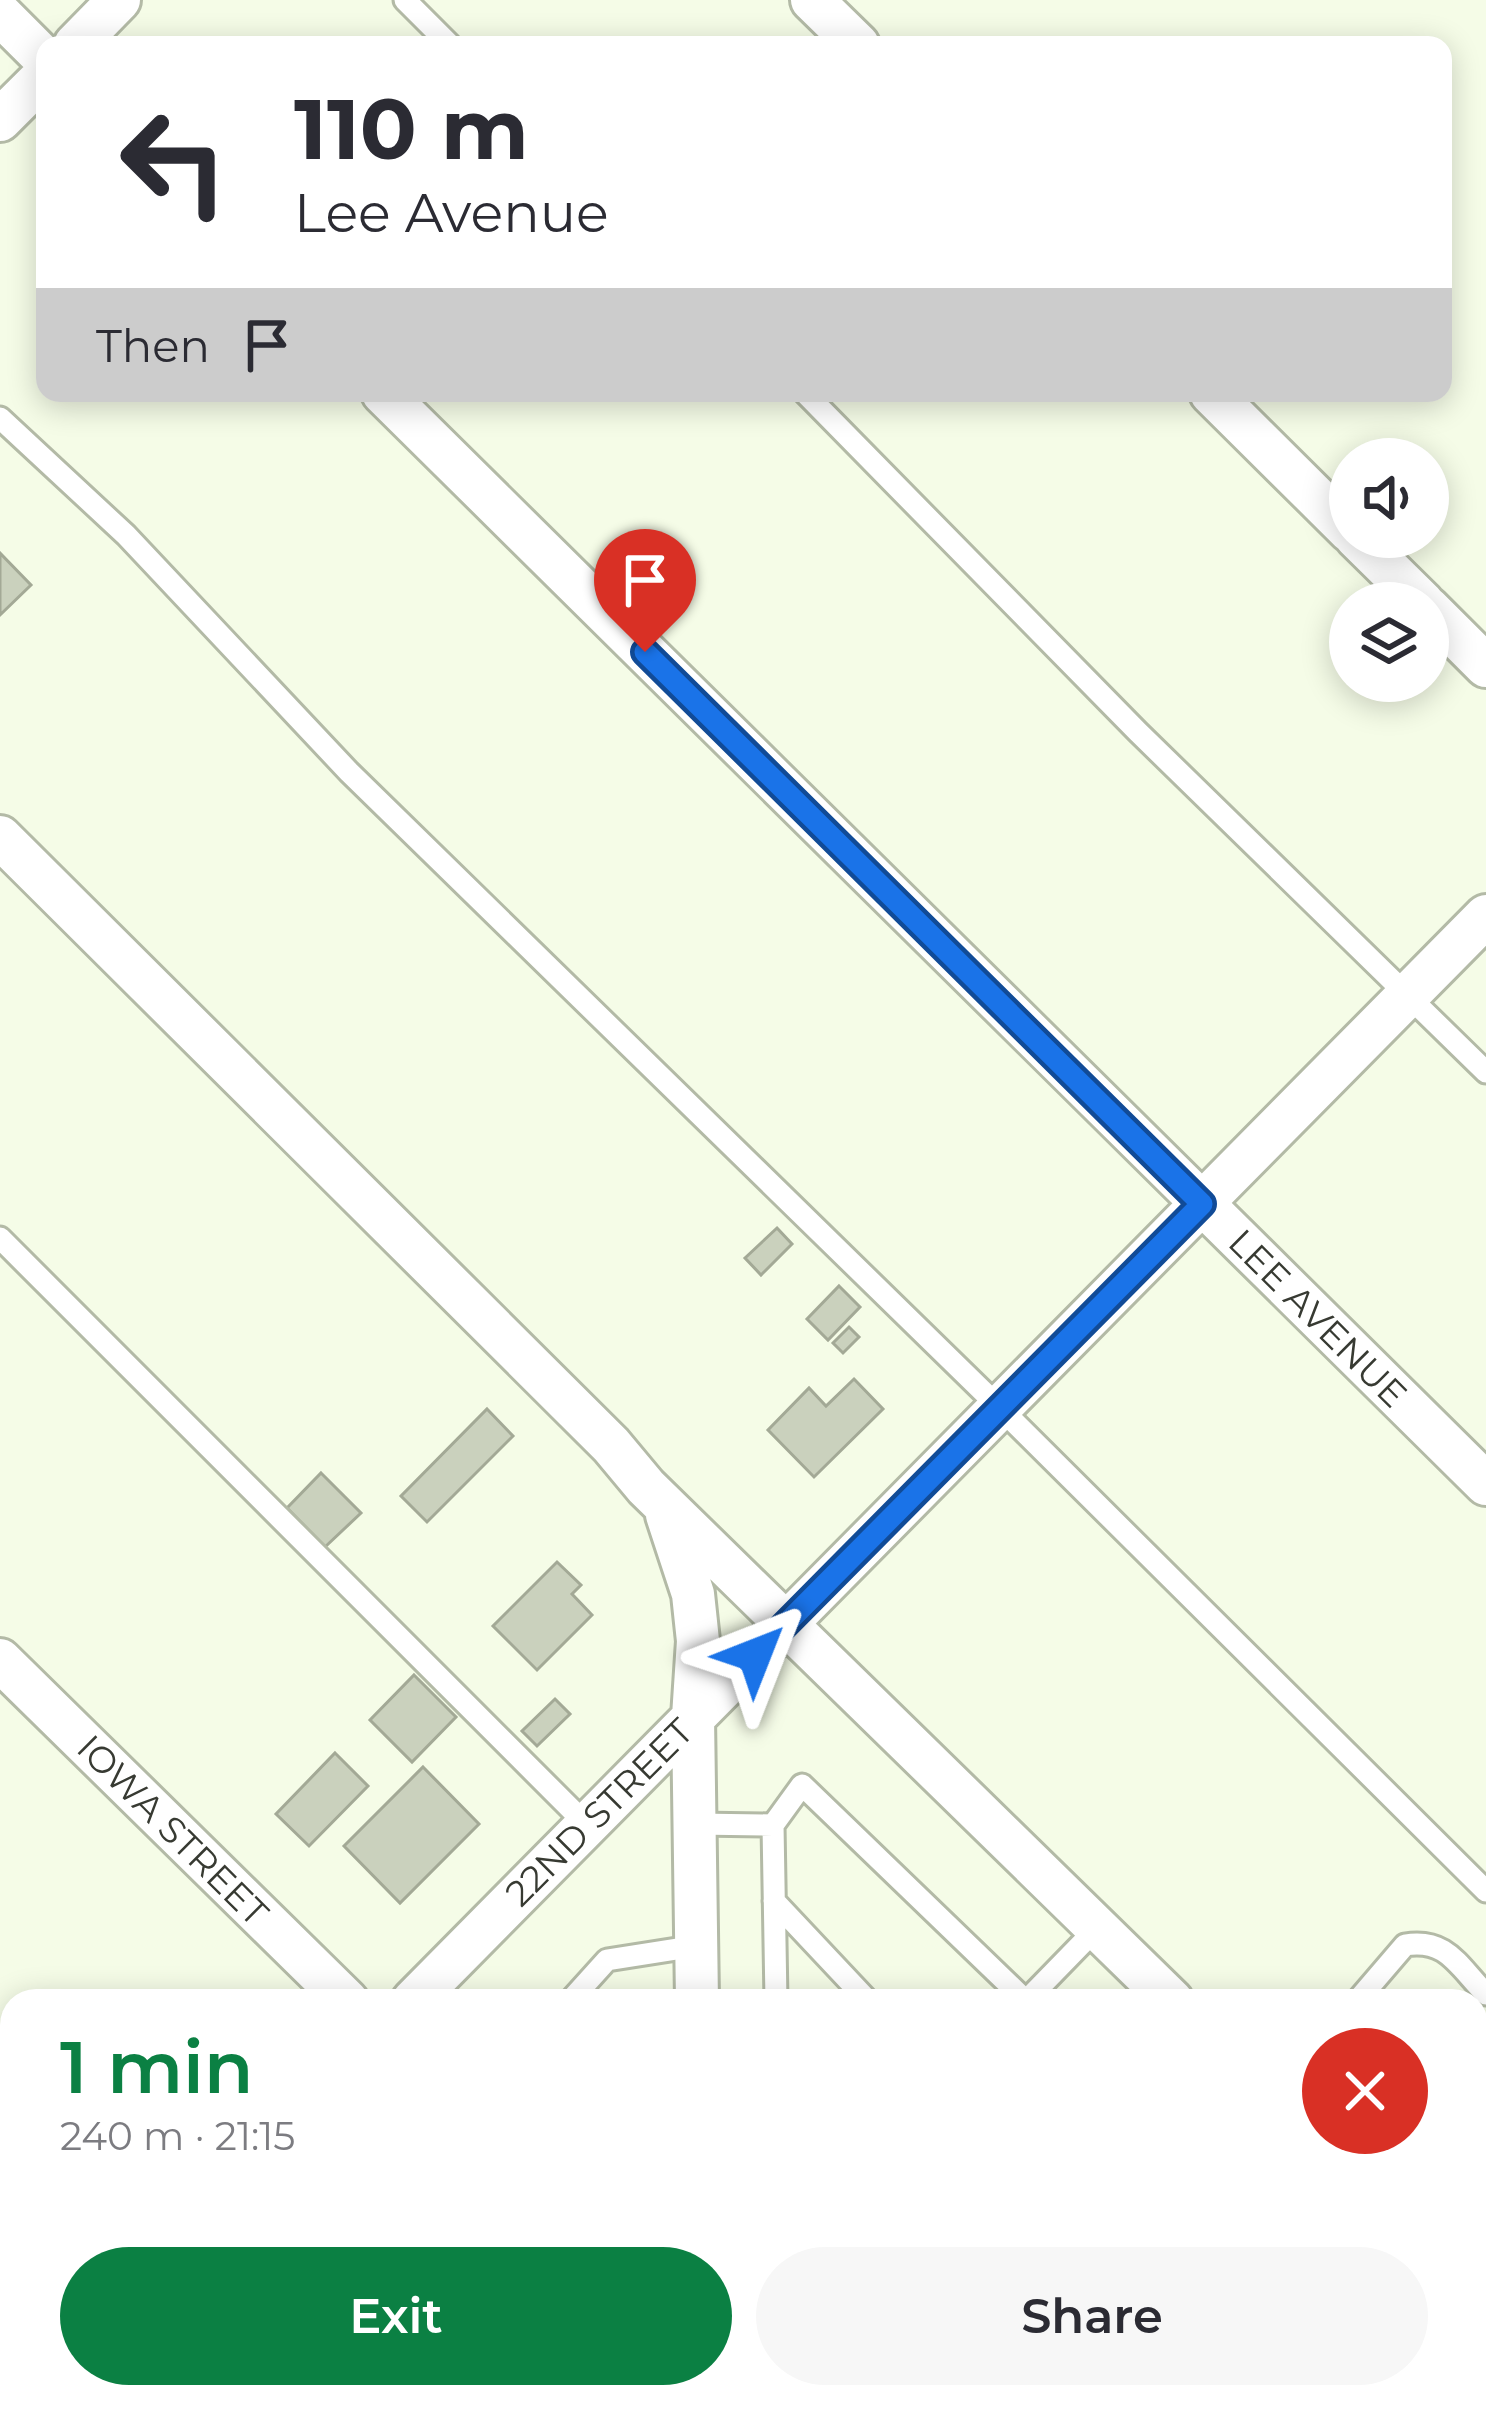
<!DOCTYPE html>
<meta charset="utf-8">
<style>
body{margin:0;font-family:Montserrat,sans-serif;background:#f7f7f7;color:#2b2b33;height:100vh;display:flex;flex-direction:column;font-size:45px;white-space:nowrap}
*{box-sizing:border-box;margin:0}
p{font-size:39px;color:#7c7c81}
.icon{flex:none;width:66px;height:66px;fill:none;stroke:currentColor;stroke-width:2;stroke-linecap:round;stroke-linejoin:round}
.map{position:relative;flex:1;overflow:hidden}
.sheet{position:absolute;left:0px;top:1989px;width:1488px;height:420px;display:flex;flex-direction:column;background:#fff;border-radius:36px 36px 0 0;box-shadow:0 6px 30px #0003}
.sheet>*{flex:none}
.banner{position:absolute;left:36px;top:36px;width:1416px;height:366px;border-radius:24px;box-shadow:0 6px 30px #0003;background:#fff;color:#2b2b33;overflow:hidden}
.buttons{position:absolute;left:1329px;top:438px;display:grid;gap:24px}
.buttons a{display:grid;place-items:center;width:120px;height:120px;border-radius:50%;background:#fff;box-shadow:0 6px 30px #0003;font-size:60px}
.pin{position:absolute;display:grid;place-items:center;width:102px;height:102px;color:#fff;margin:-123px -51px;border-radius:50% 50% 50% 0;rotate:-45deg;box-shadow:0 0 12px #0007}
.pin .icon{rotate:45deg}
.me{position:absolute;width:132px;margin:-66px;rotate:45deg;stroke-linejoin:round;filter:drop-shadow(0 0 9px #0008)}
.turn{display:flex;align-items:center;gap:42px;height:252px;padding:0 60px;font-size:54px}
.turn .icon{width:156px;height:156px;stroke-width:2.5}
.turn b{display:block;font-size:84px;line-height:102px}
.then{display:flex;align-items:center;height:114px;padding:0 60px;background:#0003;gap:24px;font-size:45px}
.round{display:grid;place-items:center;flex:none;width:126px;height:126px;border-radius:63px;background:#f7f7f7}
.head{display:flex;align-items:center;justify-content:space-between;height:204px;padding:0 60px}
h1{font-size:72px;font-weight:600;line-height:90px;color:#0b8043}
.primary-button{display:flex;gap:24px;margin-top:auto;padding:24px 60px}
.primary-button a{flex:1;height:138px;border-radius:72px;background:#0b8043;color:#fff;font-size:48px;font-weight:600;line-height:138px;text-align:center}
.primary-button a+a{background:#f7f7f7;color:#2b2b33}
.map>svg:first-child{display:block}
</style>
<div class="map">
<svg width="1486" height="2409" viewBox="0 0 1486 2409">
<rect width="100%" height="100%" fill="#f5fce7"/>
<path fill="#cad1bd" stroke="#a3a996" stroke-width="3" d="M0 553 31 585 0 615Z
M777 1228 792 1244 761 1275 745 1258Z
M839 1286 860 1307 828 1340 807 1319Z
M849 1327 859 1337 843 1353 833 1343Z
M854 1379 883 1409 814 1477 768 1430 809 1388 826 1406Z
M487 1409 513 1436 427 1522 401 1496Z
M321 1473 361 1513 325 1547 287 1508Z
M557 1562 581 1585 572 1594 592 1615 537 1670 493 1626Z
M414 1675 456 1717 412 1762 370 1720Z
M555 1699 570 1714 537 1746 522 1731Z
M335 1753 368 1786 309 1846 276 1814Z
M423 1767 479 1824 400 1903 344 1846Z
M0 2154 12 2166V2235L5 2241 0 2236Z
M211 2397H278L287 2407 296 2397H473L461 2409H199Z
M1039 2397H1204L1192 2409H1027Z"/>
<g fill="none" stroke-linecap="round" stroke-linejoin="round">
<g stroke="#b3baa6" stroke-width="27">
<path id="service" d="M405 0 450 45
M805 393 1138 732 1486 1072
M0 418 126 535 349 772 1000 1408 1486 1891
M0 1238 587 1825
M696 1824 773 1825 776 2001
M773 1825 802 1785 1026 2001
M774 1901 868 2001
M570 2001 607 1960 696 1946
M1026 2001 1098 1927
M1357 2001 1405 1945C1447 1938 1458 1966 1486 1994
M0 2056 12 2069
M1476 2149 1486 2159
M1410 2397 1422 2409
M166 2409 178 2397
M569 2409 580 2397
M836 2409 845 2397
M1271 2409 1282 2397"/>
</g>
<g stroke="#b3baa6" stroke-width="48">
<path id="minor" d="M812 0 858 45
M0 14 45 59
M75 45 119 0
M0 120 45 75
M383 393 1486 1484
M1211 393 1350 531
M1356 537 1423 603
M1428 608 1486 666
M0 837 611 1445 646 1487 1172 2001
M667 1515 693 1594 698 1641 693 1717 697 2001
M0 1660 347 2001
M413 2001 1486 916
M1476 2300 1486 2310
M9 2409 21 2397
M697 2409V2397"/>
</g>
<use href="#service" stroke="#fff" stroke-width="21"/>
<use href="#minor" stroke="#fff" stroke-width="42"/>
</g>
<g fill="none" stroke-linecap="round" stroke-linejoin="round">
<g stroke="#114b97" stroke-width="30">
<path id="route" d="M645 652 1202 1204 755 1655"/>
</g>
<use href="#route" stroke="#1a73e8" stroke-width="21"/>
</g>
<g text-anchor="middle" stroke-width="12" stroke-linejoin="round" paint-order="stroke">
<g font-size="36" fill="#373a32" stroke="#fff">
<text transform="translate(1318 1318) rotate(45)" y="13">LEE AVENUE</text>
<text transform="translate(599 1812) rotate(-45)" y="13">22ND STREET</text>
<text transform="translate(173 1830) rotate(45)" y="13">IOWA STREET</text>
</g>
</g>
</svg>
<div class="buttons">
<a><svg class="icon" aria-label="sound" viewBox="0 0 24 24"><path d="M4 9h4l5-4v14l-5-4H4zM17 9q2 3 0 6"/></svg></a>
<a><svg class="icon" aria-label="layers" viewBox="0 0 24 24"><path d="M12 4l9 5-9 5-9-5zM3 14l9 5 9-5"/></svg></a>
</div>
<div class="pin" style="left:645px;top:652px;background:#d93025"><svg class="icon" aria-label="arrive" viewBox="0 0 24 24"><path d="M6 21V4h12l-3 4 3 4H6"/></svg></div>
<svg class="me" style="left:755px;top:1655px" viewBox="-20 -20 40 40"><path d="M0-17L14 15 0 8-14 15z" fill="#1a73e8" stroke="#fff" stroke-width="4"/></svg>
<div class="banner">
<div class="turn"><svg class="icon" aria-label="left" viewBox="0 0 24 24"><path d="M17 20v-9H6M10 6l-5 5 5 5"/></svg><div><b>110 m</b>Lee Avenue</div></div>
<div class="then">Then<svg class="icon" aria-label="arrive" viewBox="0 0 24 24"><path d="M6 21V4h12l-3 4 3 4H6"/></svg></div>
</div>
<section class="sheet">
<div class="head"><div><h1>1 min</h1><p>240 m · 21:15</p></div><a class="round" style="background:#d93025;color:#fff"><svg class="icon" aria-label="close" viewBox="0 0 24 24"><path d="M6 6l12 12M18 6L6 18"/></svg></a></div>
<div class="primary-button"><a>Exit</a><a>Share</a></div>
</section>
</div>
